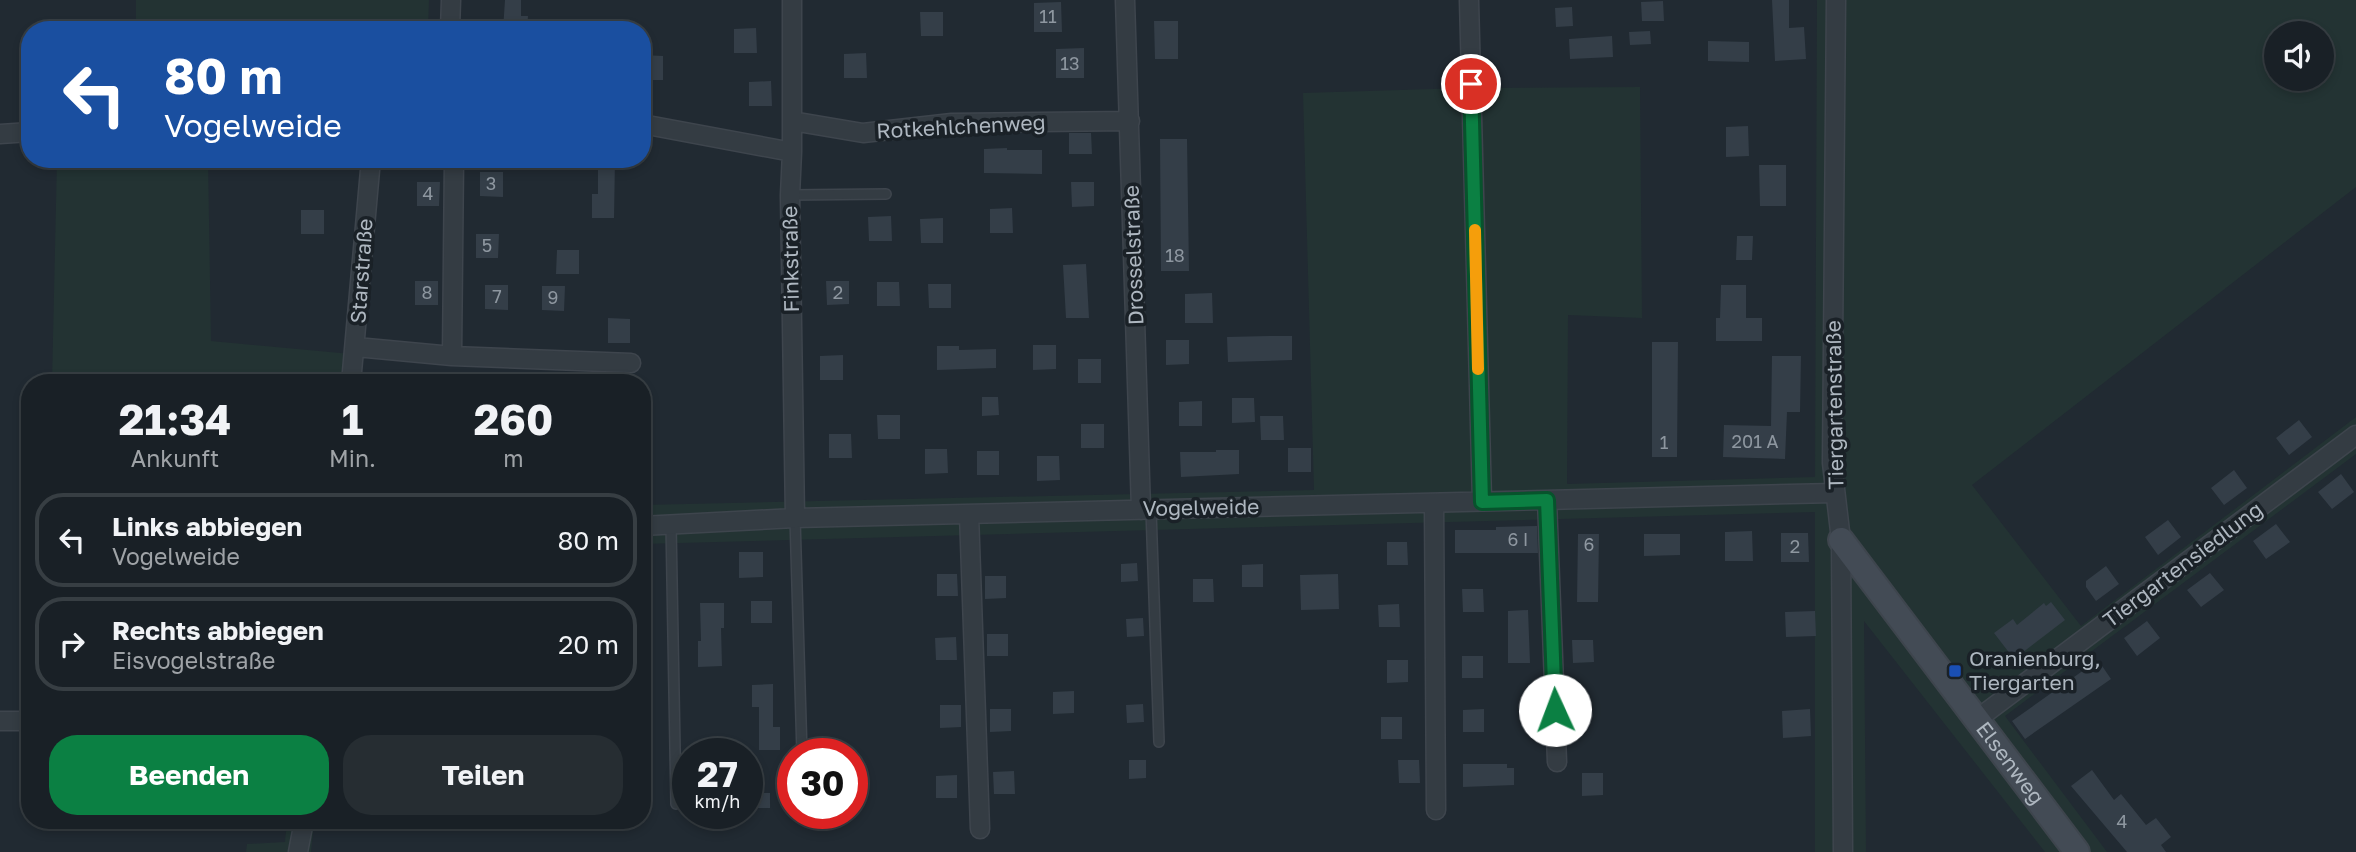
<!DOCTYPE html>
<html lang="de">
<meta charset="utf-8">
<style>
body{margin:0;font-family:"Golos Text",sans-serif;background:#262d32;color:#f1f3f6;height:100vh;display:flex;flex-direction:column;font-size:26px;white-space:nowrap}
*{box-sizing:border-box;margin:0}
p{font-size:23px;color:#9fa3a7}
.icon{flex:none;width:38px;height:38px;fill:none;stroke:currentColor;stroke-width:2;stroke-linecap:round;stroke-linejoin:round}
.map{position:relative;flex:1;overflow:hidden}
.sheet{position:absolute;left:21px;top:374px;width:630px;height:455px;display:flex;flex-direction:column;background:#192026;border-radius:28px;box-shadow:0 4px 10px #0003,0 0 0 2px #373e43}
.sheet>*{flex:none}
.banner{position:absolute;left:21px;top:21px;width:630px;height:147px;border-radius:28px;box-shadow:0 4px 10px #0003,0 0 0 2px #373e43;background:#1a4fa0;color:#fff;overflow:hidden}
.controls{position:absolute;left:2264px;top:21px;display:grid;gap:14px}
.controls a{display:grid;place-items:center;width:70px;height:70px;border-radius:50%;background:#192026;box-shadow:0 4px 10px #0003,0 0 0 2px #373e43;font-size:35px}
.speed{position:absolute;left:672px;top:738px;display:flex;gap:14px;font-size:35px;font-weight:700;text-align:center}
.speed>*{display:grid;place-content:center;width:91px;height:91px;border-radius:50%;background:#192026;box-shadow:0 4px 10px #0003,0 0 0 2px #373e43;line-height:1}
.speed small{font-size:18px;font-weight:400}
.speed .limit{border:10px solid #d22;background:#fff;color:#111}
.pin{position:absolute;display:grid;place-items:center;width:60px;height:60px;color:#fff;margin:-30px;border:4px solid #fff;border-radius:50%;box-shadow:0 2px 7px #0007}
.me{position:absolute;width:77px;margin:-38px;rotate:358deg;stroke-linejoin:round;filter:drop-shadow(0 0 5px #0008)}
.turn{display:flex;align-items:center;gap:24px;height:147px;padding:0 28px;font-size:32px}
.turn .icon{width:91px;height:91px;stroke-width:2.5}
.turn b{display:block;font-size:49px;line-height:60px}
.eta{display:flex;justify-content:space-evenly;align-items:center;height:119px;text-align:center}
.eta b{font-size:42px;font-weight:700;line-height:49px}
.cta{display:flex;gap:14px;margin-top:auto;padding:14px 28px}
.cta a{flex:1;height:80px;border-radius:28px;background:#0b8043;color:#fff;font-size:28px;font-weight:700;line-height:80px;text-align:center}
.cta a+a{background:#262d32;color:#f1f3f6}
ul{padding:0;list-style:none}
li{display:flex;align-items:center;gap:21px;height:94px;margin:0 14px 10px;padding:0 14px;border:4px solid #373e43;border-radius:28px}
li div{flex:1}
li b{display:block;font-size:26px}
li em{font-style:normal}
.map>svg:first-child{display:block}
</style>
<div class="map">
<svg width="2356" height="852" viewBox="0 0 2356 852">
<rect width="100%" height="100%" fill="#212a32"/>
<path fill="#233333" fill-rule="evenodd" d="M136 0H429L428 30H136Z
M1817 0H2356V187L1972 485 2081 626 2356 417V454L2005 716 2107 852H2045L1864 621 1866 852H1815V512L642 544V505L1314 490 1303 93 1465 88 1640 87 1642 318 1568 315 1567 484 1815 477ZM2277 33H2322V79H2277Z
M57 159H208L211 341 362 355 359 383H52Z
M287 821H314L311 852H246L247 844 285 842Z"/>
<path fill="#343e48" d="M505 0H521V16H528L527 30H503Z
M1772 0H1789V28L1804 27 1806 59 1775 61Z
M1663 1 1664 21H1642L1641 2Z
M1061 2 1062 32H1034V3Z
M1572 7 1573 26 1556 27 1555 8Z
M920 12H943V36H921Z
M1154 21H1178V59H1155Z
M756 28 757 53H734V29Z
M1650 31 1651 44 1630 45 1629 32Z
M1612 36 1613 57 1570 59 1569 39Z
M1708 41 1749 42V62L1708 61Z
M1084 48V78H1056V49Z
M866 53 867 78H844V54Z
M642 55 663 56V80H642Z
M771 81 772 106H749V82Z
M1748 126 1749 156 1726 157V127Z
M1069 133H1091L1092 154H1069Z
M1160 139H1187L1189 271H1161Z
M1007 148V150H1042V174L984 173V149Z
M598 159H615L614 218H592V194H598Z
M1759 165H1786V206H1760Z
M480 172H503V197L480 196Z
M417 182H440L439 206H417Z
M1071 182H1094V206L1072 207Z
M1012 208 1013 233H990V209Z
M301 210H324V234H301Z
M891 216 892 241H869L868 217Z
M943 218V243H921L920 219Z
M476 234H499L498 258H476Z
M1737 236H1753L1752 260H1736Z
M557 250H579V274H556Z
M1086 264 1089 318H1066L1063 265Z
M415 281H438V305H415Z
M826 281H849V304L827 305Z
M877 282H899L900 306H877Z
M928 284H951V308H929Z
M485 285H508V310L485 309Z
M1721 285H1746V318H1762V341H1716V318H1720Z
M542 286H565L564 311 542 310Z
M1212 293 1213 323H1185V294Z
M608 318 630 319V343H608Z
M1269 336H1292V360L1228 362 1227 337Z
M1166 340H1189V364L1166 365Z
M1652 342H1678L1677 457H1652Z
M1033 345H1056V369L1033 370Z
M937 346H959V350L996 349V368L937 370Z
M843 355V380H820V356Z
M1772 356H1801L1800 412H1787L1785 459 1723 457 1724 425 1771 426Z
M1078 359H1101V383H1078Z
M982 397H998L999 415 982 416Z
M1232 398H1254L1255 422 1232 423Z
M1202 401V426H1179V402Z
M877 415H900V439H878Z
M1260 416H1283L1284 440H1261Z
M2299 420 2312 437 2289 455 2276 438Z
M1081 424H1104V448H1081Z
M829 434H851L852 458H829Z
M1288 448H1311V472H1288Z
M925 449H947L948 473 925 474Z
M1216 450H1239V474L1181 477 1180 452H1216Z
M977 451H999V475H977Z
M1037 456H1059L1060 480 1037 481Z
M2234 470 2247 488 2224 505 2211 488Z
M2341 474 2354 492 2332 509 2318 492Z
M2168 520 2181 537 2158 555 2145 537Z
M2276 524 2290 542 2266 559 2253 541Z
M1537 526 1538 553H1455V530H1496V527Z
M1752 531 1753 561H1725V532Z
M1781 533H1808L1809 562H1781Z
M1578 534H1599L1598 602H1577Z
M1644 534H1680V555L1644 556Z
M1387 542H1407L1408 565H1387Z
M739 552H763V577L739 578Z
M1137 563 1138 581 1121 582V564Z
M1263 564V587H1242V565Z
M2106 566 2119 584 2096 601 2086 587V581Z
M2210 573 2224 590 2201 607 2187 590Z
M937 574H957L958 596H937Z
M1338 574 1339 609 1301 610 1300 575Z
M985 576H1006V598L985 599Z
M1193 579H1213L1214 602H1193Z
M1462 589H1483L1484 612H1463Z
M751 601H772V623H751Z
M2051 602 2065 620 2014 659 1994 633 2013 619 2017 625 2044 603 2046 606Z
M700 603H724V628H721L722 666 698 667V641H701Z
M1399 604 1400 627H1379L1378 605Z
M1528 610 1530 663H1508V611Z
M1815 611 1816 636 1786 637 1785 612Z
M1143 618 1144 636 1127 637 1126 619Z
M2147 621 2160 638 2137 656 2124 638Z
M987 634H1008V656H987Z
M956 637 957 660H936L935 638Z
M1572 640H1593L1594 662 1573 663Z
M1462 656H1483V678H1462Z
M1387 660H1408V682L1387 683Z
M2098 660 2111 679 2025 739 2012 721Z
M773 684V727H780V750H759V707H752V685Z
M1074 691V713L1053 714V692Z
M1143 704 1144 722 1127 723 1126 705Z
M940 705H961V727L940 728Z
M990 709H1011V731L990 732Z
M1484 709V732H1463V710Z
M1810 709 1811 736 1783 738 1782 711Z
M1381 717H1402V739H1381Z
M1129 760H1146V778L1129 779Z
M1398 760H1419L1420 783H1399Z
M1463 764H1507V768H1514V785L1463 787Z
M2092 770 2114 800 2121 794 2146 825 2156 818 2171 837 2161 845 2166 852H2127L2071 786Z
M1014 771 1015 794H994L993 772Z
M1582 773H1603V795L1582 796Z
M957 775V798H936V776Z
M751 793H770V808H751Z"/>
<g fill="none" stroke-linecap="round" stroke-linejoin="round">
<g stroke="#3e454d" stroke-width="12">
<path id="lane" d="M790 195 886 194
M1151 510 1159 742
M795 518 802 754
M671 524 676 804
M804 814V815"/>
</g>
<g stroke="#3e454d" stroke-width="21">
<path id="street" d="M792 0V152L790 195 795 518
M1125 0 1141 510
M1469 0 1482 501
M1836 0 1832 463 1841 540 1843 852
M450 30 451 0
M792 121 863 133 952 123 1130 121
M642 124 792 152
M0 134 30 132
M356 347 452 356 631 363
M452 356 454 159
M351 383 371 159
M1547 500 1557 762
M1434 503 1436 810
M969 514 980 829
M642 526 795 518 1835 493
M1976 720 2356 435
M0 721H30
M298 852 304 821"/>
</g>
<g stroke="#3e454d" stroke-width="28">
<g id="secondary">
<path id="s1" d="M1841 540 2077 852"/>
</g>
</g>
<use href="#lane" stroke="#343c43" stroke-width="9"/>
<use href="#street" stroke="#343c43" stroke-width="18"/>
<use href="#secondary" stroke="#434b55" stroke-width="24"/>
</g>
<g fill="none" stroke-linecap="round" stroke-linejoin="round">
<g stroke="#07532c" stroke-width="18">
<path id="route" d="M1471 84 1482 502 1547 500 1555 710"/>
</g>
<use href="#route" stroke="#0b8043" stroke-width="12"/>
<path stroke="#f59e0b" stroke-width="12" d="M1475 230 1478 369"/>
</g>
<rect fill="#1a4fb4" stroke="#1a2127" stroke-width="2.5" x="1948" y="664" width="14" height="14" rx="3.5"/>
<g text-anchor="middle" stroke-width="7" stroke-linejoin="round" paint-order="stroke">
<g font-size="18" fill="#8e97a0">
<text x="1048" y="23">11</text>
<text x="1070" y="70">13</text>
<text x="491" y="190">3</text>
<text x="428" y="200">4</text>
<text x="487" y="252">5</text>
<text x="1175" y="262">18</text>
<text x="427" y="299">8</text>
<text x="838" y="299">2</text>
<text x="497" y="303">7</text>
<text x="553" y="304">9</text>
<text x="1755" y="448">201 A</text>
<text x="1664" y="449">1</text>
<text x="1518" y="546">6 I</text>
<text x="1589" y="551">6</text>
<text x="1795" y="553">2</text>
<text x="2122" y="828">4</text>
</g>
<g font-size="21" fill="#aeb7c0" stroke="#1a2127">
<text transform="translate(961 127) rotate(-3)" y="7">Rotkehlchenweg</text>
<text transform="translate(1134 255) rotate(-92)" y="7">Drosselstraße</text>
<text transform="translate(791 259) rotate(-91)" y="7">Finkstraße</text>
<text transform="translate(362 271) rotate(-86)" y="7">Starstraße</text>
<text transform="translate(1835 405) rotate(-91)" y="7">Tiergartenstraße</text>
<text transform="translate(1201 508) rotate(-1)" y="7">Vogelweide</text>
<text transform="translate(2183 565) rotate(-37)" y="7">Tiergartensiedlung</text>
<text dy="7" stroke="none"><textPath href="#s1" startOffset="280">Elsenweg</textPath></text>
</g>
<g font-size="21" fill="#aeb7c0" stroke="#1a2127" text-anchor="start">
<text x="1969" y="666">Oranienburg,<tspan x="1969" dy="24">Tiergarten</tspan></text>
</g>
</g>
</svg>
<div class="controls">
<a><svg class="icon" aria-label="sound" viewBox="0 0 24 24"><path d="M4 9h4l5-4v14l-5-4H4zM17 9q2 3 0 6"/></svg></a>
</div>
<div class="speed"><div>27<small>km/h</small></div><div class="limit">30</div></div>
<div class="pin" style="left:1471px;top:84px;background:#d93025"><svg class="icon" aria-label="arrive" viewBox="0 0 24 24"><path d="M6 21V4h12l-3 4 3 4H6"/></svg></div>
<svg class="me" style="left:1555px;top:710px" viewBox="-20 -20 40 40"><circle r="19" fill="#fff"/><path d="M0-13L10 11 0 6-10 11z" fill="#0b8043"/></svg>
<div class="banner">
<div class="turn"><svg class="icon" aria-label="left" viewBox="0 0 24 24"><path d="M17 20v-9H6M10 6l-5 5 5 5"/></svg><div><b>80 m</b>Vogelweide</div></div>
</div>
<section class="sheet">
<div class="eta">
<div><b>21:34</b><p>Ankunft</p></div>
<div><b>1</b><p>Min.</p></div>
<div><b>260</b><p>m</p></div>
</div>
<ul>
<li><svg class="icon" aria-label="left" viewBox="0 0 24 24"><path d="M17 20v-9H6M10 6l-5 5 5 5"/></svg><div><b>Links abbiegen</b><p>Vogelweide</p></div><em>80 m</em></li>
<li><svg class="icon" aria-label="right" viewBox="0 0 24 24"><path d="M7 20v-9h11M14 6l5 5-5 5"/></svg><div><b>Rechts abbiegen</b><p>Eisvogelstraße</p></div><em>20 m</em></li>
</ul>
<div class="cta"><a>Beenden</a><a>Teilen</a></div>
</section>
</div>
